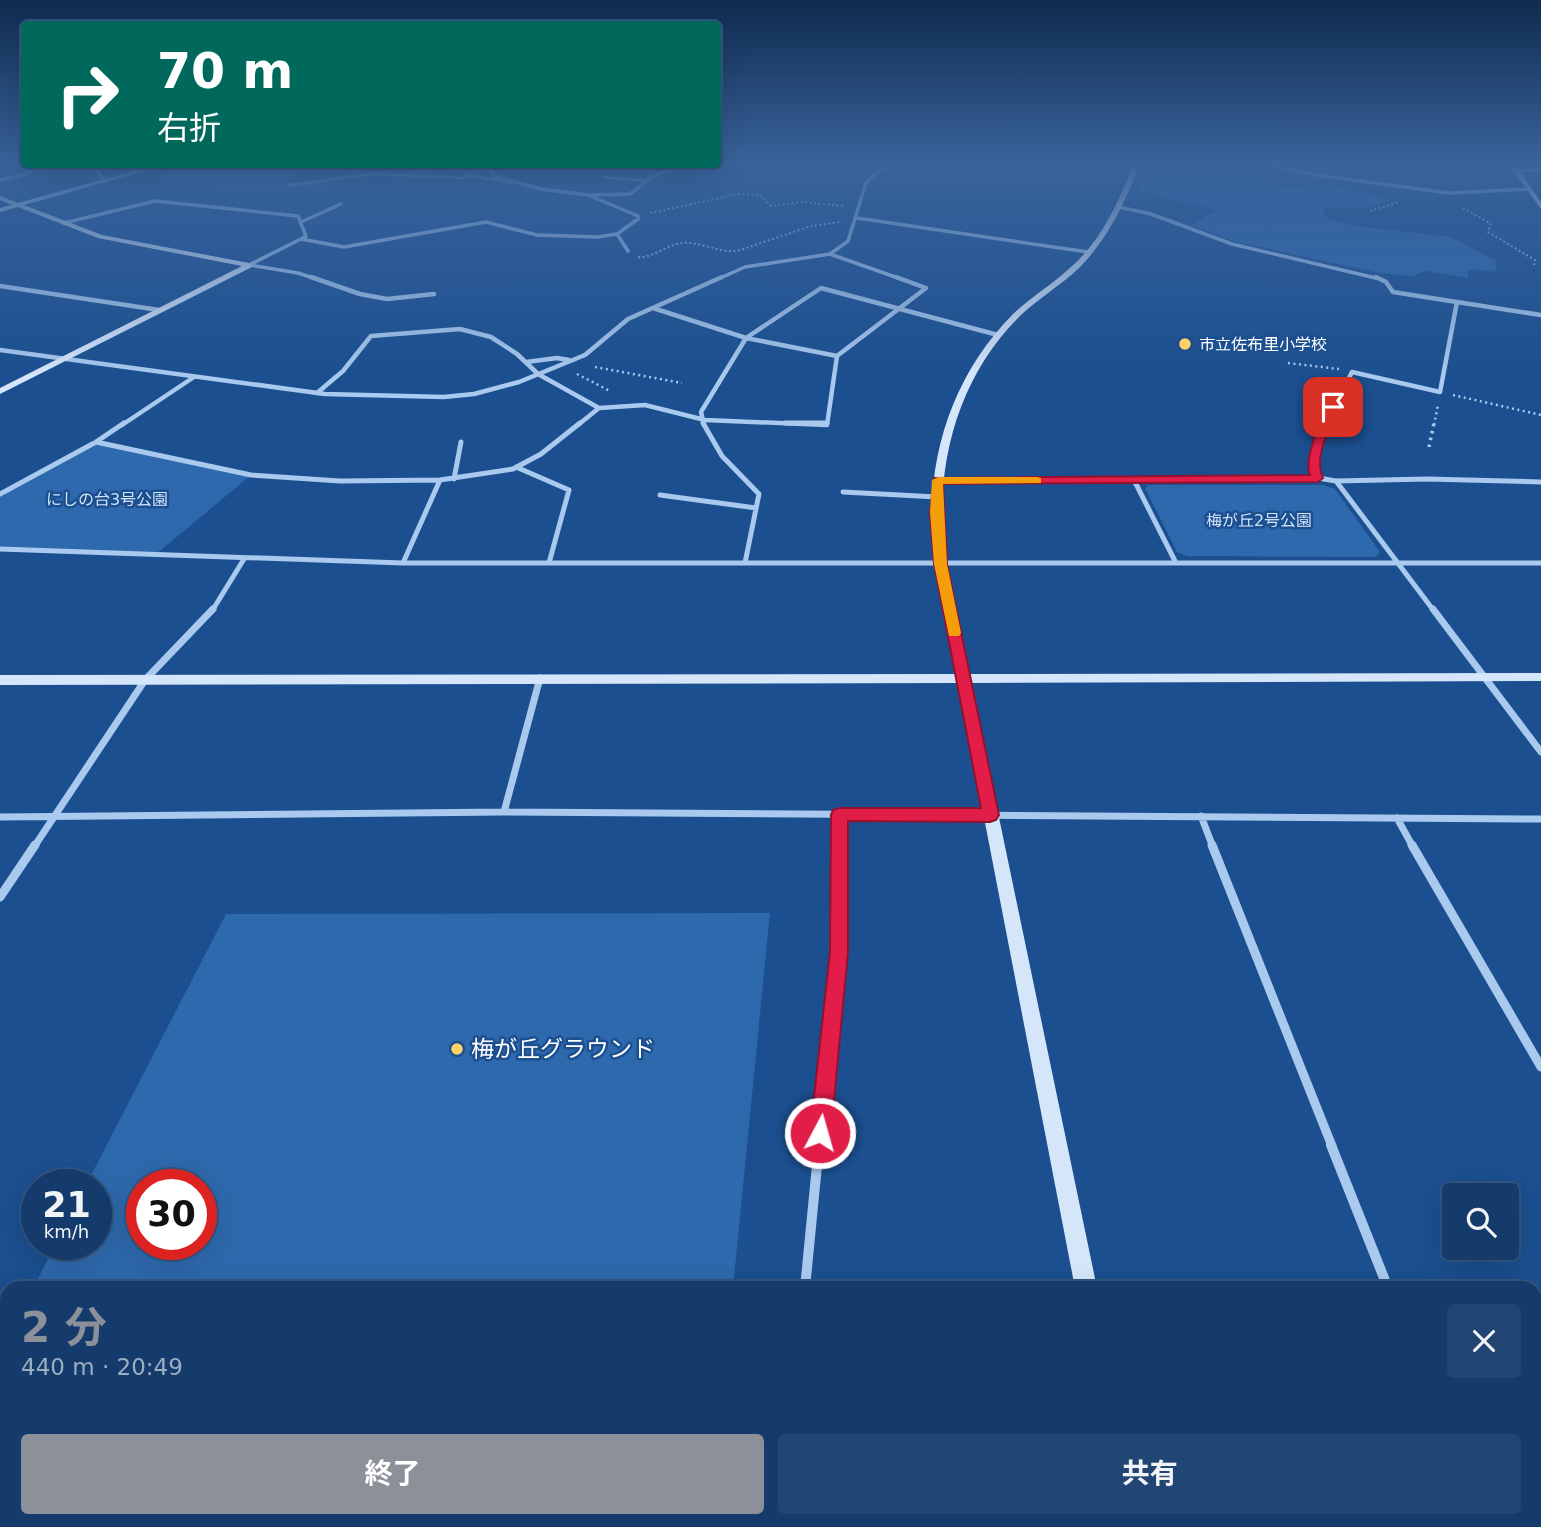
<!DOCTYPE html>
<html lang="ja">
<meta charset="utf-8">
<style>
body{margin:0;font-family:"DejaVu Sans","Noto Sans JP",sans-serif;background:#214673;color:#f1f3f6;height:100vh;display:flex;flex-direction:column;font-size:26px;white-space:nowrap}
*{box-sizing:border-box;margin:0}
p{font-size:23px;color:#9dadc1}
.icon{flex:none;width:38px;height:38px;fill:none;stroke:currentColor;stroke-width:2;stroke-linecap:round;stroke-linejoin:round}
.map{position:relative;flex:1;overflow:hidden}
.panel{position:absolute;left:0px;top:1281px;width:1542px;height:247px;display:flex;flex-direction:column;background:#143b6b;border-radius:21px 21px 0 0;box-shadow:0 7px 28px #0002,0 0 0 2px #33557e}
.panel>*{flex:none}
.hud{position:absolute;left:21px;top:21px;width:700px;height:147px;border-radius:7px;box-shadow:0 7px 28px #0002,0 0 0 2px #33557e;background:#00695c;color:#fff;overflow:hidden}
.fabs{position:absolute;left:1442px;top:1183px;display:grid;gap:14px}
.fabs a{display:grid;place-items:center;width:77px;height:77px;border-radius:7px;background:#143b6b;box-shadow:0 7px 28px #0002,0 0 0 2px #33557e;font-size:35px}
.speed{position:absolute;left:21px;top:1169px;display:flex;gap:14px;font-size:35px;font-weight:700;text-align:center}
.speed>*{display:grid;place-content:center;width:91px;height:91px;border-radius:50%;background:#143b6b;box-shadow:0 7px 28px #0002,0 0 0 2px #33557e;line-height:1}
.speed small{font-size:18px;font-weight:400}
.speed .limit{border:10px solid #d22;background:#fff;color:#111}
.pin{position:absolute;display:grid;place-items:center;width:60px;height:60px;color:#fff;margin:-30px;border-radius:14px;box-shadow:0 4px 10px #0006}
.me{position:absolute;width:77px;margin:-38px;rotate:6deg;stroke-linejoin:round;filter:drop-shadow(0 0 5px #0008)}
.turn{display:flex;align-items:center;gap:24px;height:147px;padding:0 21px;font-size:32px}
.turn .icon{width:91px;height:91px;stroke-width:2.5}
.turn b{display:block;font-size:49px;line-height:60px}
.round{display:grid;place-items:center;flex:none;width:74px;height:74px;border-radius:7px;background:#214673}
.summary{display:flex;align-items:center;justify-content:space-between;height:119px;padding:0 21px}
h1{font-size:42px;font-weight:700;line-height:52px;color:#8c9099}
.action{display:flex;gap:14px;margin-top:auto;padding:14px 21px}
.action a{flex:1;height:80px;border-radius:7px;background:#8c9099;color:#fff;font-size:28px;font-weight:700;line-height:80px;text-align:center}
.action a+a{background:#214673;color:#f1f3f6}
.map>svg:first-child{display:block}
</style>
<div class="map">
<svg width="1541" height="1527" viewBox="0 0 1541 1527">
<rect width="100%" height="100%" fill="#1b4f8f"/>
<path fill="#2e69ad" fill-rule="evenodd" d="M1145 163H1167L1170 168 1231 174 1289 189 1327 184 1391 200 1364 208H1323L1326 218 1356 226 1451 237 1495 260 1497 272 1468 269V278L1426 271 1412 276 1379 273 1237 242 1191 225 1218 210 1139 191Z
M302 164 303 171 284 179 288 185 335 179 341 182 323 188 224 189 198 181 182 185 160 178 177 165Z
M96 442 251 475 155 555 0 549V494Z
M1149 485H1324L1335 489 1380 552 1376 557 1187 556 1177 552 1145 488Z
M770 913 733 1288H33L56 1244H96V1185H86L226 914ZM142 1185H201V1244H142Z
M7 1339V1479L0 1480V1352Z"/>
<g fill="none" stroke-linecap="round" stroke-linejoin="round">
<path stroke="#a9c9ee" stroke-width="2" stroke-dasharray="2 2.5" stroke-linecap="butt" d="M1010 163 1047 169 1048 176
M1463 208 1491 224 1488 232 1535 260 1534 265
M1370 211 1399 202
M650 213 738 194 760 195 771 206 801 202 845 206
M638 257C651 259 666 245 681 243 701 241 717 253 737 251L811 226 840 222"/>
<path stroke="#a9c9ee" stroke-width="2.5" stroke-dasharray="2 3.5" stroke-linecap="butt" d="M1288 363 1339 369
M595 367 682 383
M577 374 610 391
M1453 395 1541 415
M1434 425 1438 405"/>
<path stroke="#a9c9ee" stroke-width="3.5" stroke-dasharray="2.5 4.5" stroke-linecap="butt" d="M1429 447 1434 423"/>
<path stroke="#a9c9ee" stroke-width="2.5" d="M604 177 647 181
M290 185 372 174 464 178 467 175 512 183"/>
<path stroke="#a9c9ee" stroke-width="3.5" d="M1262 163 1316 175 1449 193 1530 189
M92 164 105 182
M485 164 496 177 541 189 588 195
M38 167 58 164
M1516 171 1541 170
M0 180 27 174 40 164
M1119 207 1151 214 1232 244 1380 279
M857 218 1088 252
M301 222 341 204
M64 223 155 201 298 216 306 236 301 239
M617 234 628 251
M830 254 901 279
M249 265 301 239 344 247 486 222 537 235 597 237 617 234 638 219V216L588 195 630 194 648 180 678 164
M250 265 298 273 316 279
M718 279 745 267 830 254 848 241 866 183 879 171 895 163"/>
<path stroke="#a9c9ee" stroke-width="4.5" d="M311 277 360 294 387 299 434 294
M1376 277 1386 282 1393 292 1457 302
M0 286 159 310
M653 308 746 338 837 356
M0 350 325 394 444 397 474 394 519 382 585 355 628 319 722 277
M526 362 557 358 569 360
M317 393 343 371 371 336 460 329 491 337 517 354 538 374 599 408 578 425
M599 408 645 405 705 420 827 425 837 356 926 288 896 277
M122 425 194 377
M704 425 701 412 746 338 821 288 998 335
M1325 425 1352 372 1440 392 1457 302 1541 315"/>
<path stroke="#a9c9ee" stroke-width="5" d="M703 423 722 456 759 494 745 563
M785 423H827
M96 442 251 475 340 481 440 480 513 469 541 454 580 423
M516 467 569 490 549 563
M1318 478 1316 453 1325 423
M454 479 461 442
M938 480 1318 478 1336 481 1427 479 1541 482
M1134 480 1176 563
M1336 481 1434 611
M843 492 937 497
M0 494 96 442 124 423
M660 495 756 508
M0 549 403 563H1541
M403 563 440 480
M212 611 244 559"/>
<path stroke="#a9c9ee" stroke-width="7" d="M1433 609 1541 752
M504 812 540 678
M839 815V847
M1201 816 1213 847
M0 817 504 812 1541 819
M1397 818 1413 847
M34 847 145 680 213 609"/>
<path stroke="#a9c9ee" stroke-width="9" d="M1212 845 1332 1146
M1412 845 1541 1067
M0 897 35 845
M819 1146 839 952V845"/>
<path stroke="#a9c9ee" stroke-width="10" d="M1331 1145 1388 1288
M805 1288 819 1145
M791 1521V1527
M1480 1521 1483 1527
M278 1527 310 1521
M468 1527 469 1521"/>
<path fill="#d6e6fa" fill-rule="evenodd" d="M1134 163H1140C1126 201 1108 239 1079 268 1061 285 1039 298 1021 315 955 379 932 474 946 564 951 601 961 637 969 674L1541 673V681L971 683 1097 1288H1075L958 683 0 685V675L956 674C949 637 939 601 935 564 922 471 947 381 1013 314 1031 297 1053 284 1071 267 1102 240 1119 201 1134 163Z
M1508 163H1514L1541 202V209Z
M159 164H170L24 205 102 235 249 263 252 267 0 394V388L242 266 98 238 18 207 0 212V208L12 205 0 200V196L18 203Z
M1125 1521H1149L1151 1527H1127Z"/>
</g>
<linearGradient id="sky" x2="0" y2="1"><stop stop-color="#0f2b4f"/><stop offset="0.43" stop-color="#39639b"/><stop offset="1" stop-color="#39639b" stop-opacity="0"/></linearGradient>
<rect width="1541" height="377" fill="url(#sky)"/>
<path fill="#e11d48" stroke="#92132f" stroke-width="2" d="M1329 404 1338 407C1330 428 1313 457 1323 478L1318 482 943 484 947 564 999 815 996 820 990 822 848 821V952L831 1133 828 1141 820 1144 813 1141 810 1133 830 952 831 815 833 810 839 808H981L934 564 930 512 934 478 1310 475C1303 459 1321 420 1329 404Z"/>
<path fill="#f59e0b" d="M1037 477 1041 478V483L943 484 947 564 961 633 959 636H949L934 564 930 512 932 480 938 477Z"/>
<g fill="#ffd166" stroke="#1b4f8f" stroke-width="2.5">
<circle cx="1185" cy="344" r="7"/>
<circle cx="457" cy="1049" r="7"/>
</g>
<g text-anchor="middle" stroke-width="5" stroke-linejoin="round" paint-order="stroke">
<g font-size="16" fill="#fff" stroke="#1b4f8f" text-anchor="start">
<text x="1199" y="350">市立佐布里小学校</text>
</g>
<g font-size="16" fill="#cfe3fa" stroke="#1b4f8f">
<text x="107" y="505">にしの台3号公園</text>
<text x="1259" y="526">梅が丘2号公園</text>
</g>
<g font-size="23" fill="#fff" stroke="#1b4f8f" text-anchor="start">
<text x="471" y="1057">梅が丘グラウンド</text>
</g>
</g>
</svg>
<div class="fabs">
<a><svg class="icon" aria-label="search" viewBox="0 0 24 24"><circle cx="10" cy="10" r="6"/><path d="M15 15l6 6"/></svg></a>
</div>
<div class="speed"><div>21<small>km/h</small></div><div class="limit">30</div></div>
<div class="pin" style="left:1333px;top:407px;background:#d93025"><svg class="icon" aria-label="arrive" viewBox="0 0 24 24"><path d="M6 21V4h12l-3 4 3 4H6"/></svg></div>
<svg class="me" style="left:820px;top:1133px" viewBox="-20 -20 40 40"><circle r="17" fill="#e11d48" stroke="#fff" stroke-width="3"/><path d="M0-11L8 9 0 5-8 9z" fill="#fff"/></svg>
<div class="hud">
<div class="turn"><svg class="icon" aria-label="right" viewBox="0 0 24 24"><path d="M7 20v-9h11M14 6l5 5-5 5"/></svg><div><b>70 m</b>右折</div></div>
</div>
<section class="panel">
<div class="summary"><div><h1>2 分</h1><p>440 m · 20:49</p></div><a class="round"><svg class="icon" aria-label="close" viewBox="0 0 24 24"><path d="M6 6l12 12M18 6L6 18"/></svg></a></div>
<div class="action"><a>終了</a><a>共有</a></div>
</section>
</div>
